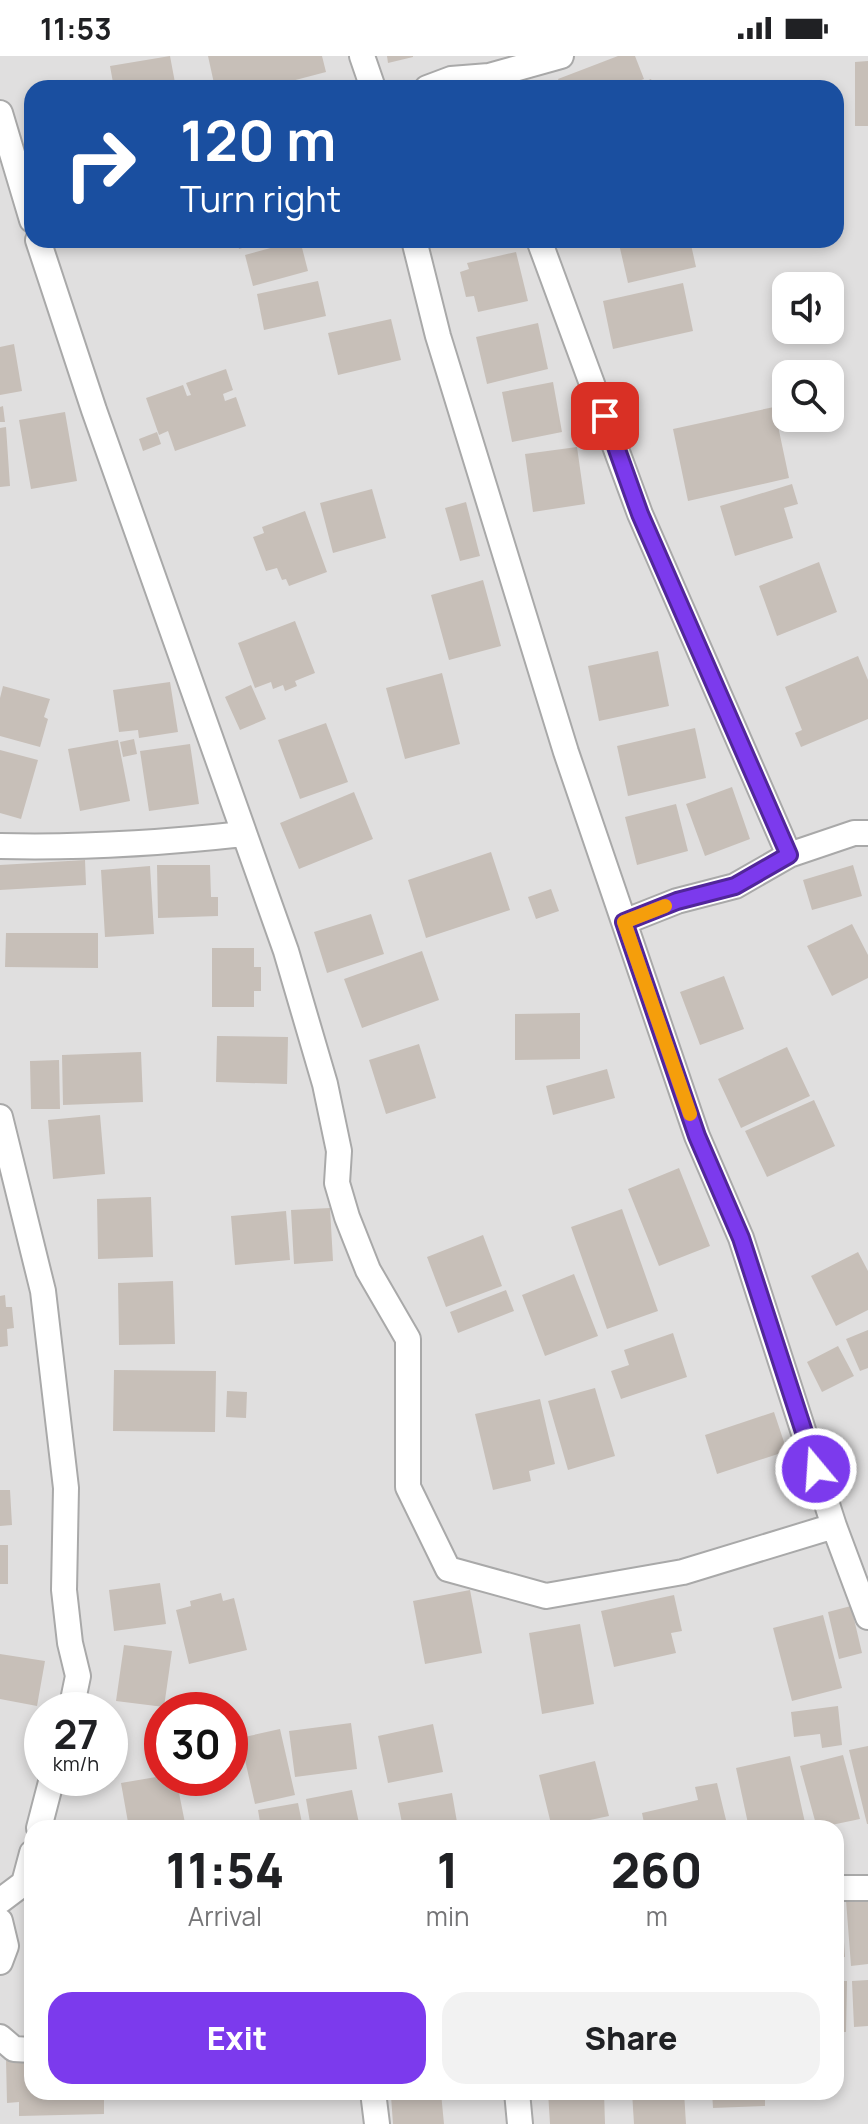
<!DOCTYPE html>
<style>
body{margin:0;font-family:Manrope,sans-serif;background:#f2f2f2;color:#202124;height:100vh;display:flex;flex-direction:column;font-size:30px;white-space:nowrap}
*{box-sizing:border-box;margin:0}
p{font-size:26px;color:#757577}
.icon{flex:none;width:44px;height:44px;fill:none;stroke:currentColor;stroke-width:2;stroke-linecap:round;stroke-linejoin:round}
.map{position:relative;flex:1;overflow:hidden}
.drawer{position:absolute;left:24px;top:1764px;width:820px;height:280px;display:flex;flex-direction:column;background:#fff;border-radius:24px;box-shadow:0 4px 12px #0003}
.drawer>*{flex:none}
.banner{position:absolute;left:24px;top:24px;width:820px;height:168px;border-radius:24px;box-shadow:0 4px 12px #0003;background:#1a4fa0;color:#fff;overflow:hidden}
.buttons{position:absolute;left:772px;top:216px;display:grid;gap:16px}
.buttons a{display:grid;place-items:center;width:72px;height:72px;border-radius:16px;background:#fff;box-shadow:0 4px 12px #0003;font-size:40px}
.speed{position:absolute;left:24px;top:1636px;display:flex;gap:16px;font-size:40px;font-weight:700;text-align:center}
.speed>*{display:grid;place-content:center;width:104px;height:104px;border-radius:50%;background:#fff;box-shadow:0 4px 12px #0003;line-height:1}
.speed small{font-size:20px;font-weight:400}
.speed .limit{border:12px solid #d22;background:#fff;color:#111}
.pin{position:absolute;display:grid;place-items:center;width:68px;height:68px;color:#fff;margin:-34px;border-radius:16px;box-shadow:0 4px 12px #0006}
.me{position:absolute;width:88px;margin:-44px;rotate:342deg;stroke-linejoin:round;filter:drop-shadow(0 0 6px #0008)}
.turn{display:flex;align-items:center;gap:28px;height:168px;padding:0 24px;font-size:36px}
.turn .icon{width:104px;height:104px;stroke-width:2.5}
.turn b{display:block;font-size:56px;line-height:68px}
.eta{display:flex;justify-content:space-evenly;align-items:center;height:136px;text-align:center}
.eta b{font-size:48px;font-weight:800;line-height:56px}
.cta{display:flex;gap:16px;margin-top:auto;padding:16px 24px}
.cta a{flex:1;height:92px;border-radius:24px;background:#7c3aed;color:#fff;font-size:32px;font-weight:800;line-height:92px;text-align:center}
.cta a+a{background:#f2f2f2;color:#202124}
.status{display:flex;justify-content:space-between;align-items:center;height:56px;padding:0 40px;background:#fff;direction:ltr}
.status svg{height:22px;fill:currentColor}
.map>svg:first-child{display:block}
</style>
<div class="status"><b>11:53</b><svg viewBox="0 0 49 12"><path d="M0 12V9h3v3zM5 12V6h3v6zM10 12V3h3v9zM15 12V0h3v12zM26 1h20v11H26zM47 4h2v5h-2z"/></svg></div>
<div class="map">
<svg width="868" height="2068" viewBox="0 0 868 2068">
<rect width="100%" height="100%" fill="#f2efe9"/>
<path fill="#e0dfdf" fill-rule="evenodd" d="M0 0H868V2068H0ZM32 32H836V184H32ZM786 230H830V274H786ZM786 318H830V362H786ZM42 1654H110V1722H42ZM162 1654H230V1722H162ZM32 1772H836V2036H32Z"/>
<path fill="#c7bfb8" d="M170 0 176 32H114L110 10Z
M208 0H322L326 16 265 32H215Z
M387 0H413V1L388 7Z
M618 0H635L644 23 621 32H562L558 23Z
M868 5V70H855V6Z
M651 23 655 32H629Z
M711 27 712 32H690V30Z
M237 184H264L265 185 239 193Z
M300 184 308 215 253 230 245 199Z
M635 184H690L696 211 628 227 619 188Z
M516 196 528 245 478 256 474 240 466 241 460 216 469 213 467 207Z
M318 225 326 260 264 274 257 238Z
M683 227 693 275 613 293 603 245Z
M391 263 401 304 338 319 328 277Z
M538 267 548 313 487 328 476 281Z
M14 288 22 335 0 339V291Z
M226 313 233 334 223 338 225 345 236 341 246 370 175 395 168 375 159 379 146 342 183 329 187 340 191 339 186 327Z
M553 326 562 376 512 386 502 336Z
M3 350 5 366H0V351Z
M774 351 789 422 688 445 673 373Z
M65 356 77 425 31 433 19 364Z
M6 371 10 430 0 431V372Z
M157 376 161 388 143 395 139 383Z
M577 391 585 448 533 456 525 398Z
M792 428 798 448 784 452 793 482 735 500 720 450Z
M372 433 386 482 333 497 320 447Z
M466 446 480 500 460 505 445 452Z
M305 455 327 516 289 530 286 523 282 524 277 512 266 515 253 481 264 477 262 471Z
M819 506 837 556 777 580 759 530Z
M483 524 501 590 449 604 431 539Z
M295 565 315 617 295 625 297 630 285 635 283 629 273 633 271 626 255 632 238 587Z
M658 595 669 650 599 665 588 610Z
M858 600 868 624V663L801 691 795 677 802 674 785 631Z
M442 617 460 688 405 703 386 632Z
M170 626 178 676 139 682 138 674 119 676 113 634Z
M251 629 266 663 240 674 225 641Z
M3 630 50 643 44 661 48 663 40 691 0 680V642Z
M326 667 348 726 300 743 278 684Z
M695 672 706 722 628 740 617 690Z
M134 683 137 698 123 701 120 686Z
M118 684 130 745 80 755 68 693Z
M190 688 199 748 149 755 140 695Z
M0 694 38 704 21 763 0 757Z
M732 731 750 783 705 800 686 748Z
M354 736 373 783 299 813 280 767Z
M676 748 688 795 637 809 625 761Z
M491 796 510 854 426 882 408 824Z
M85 804 86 829 0 834V809Z
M157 809H210L211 841H218V860L158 862Z
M853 809 862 840 812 854 803 824Z
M150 810 154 878 105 881 101 814Z
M551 833 559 855 536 863 528 841Z
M371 858 384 898 327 917 314 876Z
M852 868 868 899V922L832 940 807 890Z
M6 877H98V912L5 911Z
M212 892H254V911H261V935H254V951H212Z
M422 895 439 944 362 972 344 923Z
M724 920 744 973 700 989 680 936Z
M580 957V1003L515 1004V958Z
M217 980 288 981 287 1028 216 1026Z
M419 988 436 1042 386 1058 369 1004Z
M787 991 810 1040 741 1072 718 1023Z
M141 996 143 1046 63 1049 62 999Z
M59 1004 60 1053H31L30 1005Z
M607 1013 615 1042 553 1059 546 1030Z
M814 1044 835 1090 767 1121 745 1075Z
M100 1059 105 1118 53 1123 48 1064Z
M679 1112 710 1190 659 1210 628 1133Z
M151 1141 153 1201 98 1203 97 1143Z
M330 1152 333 1205 294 1208 291 1154Z
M622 1153 658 1255 607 1273 571 1171Z
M286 1155 290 1204 235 1209 231 1160Z
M483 1179 502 1230 446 1251 427 1201Z
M858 1196 868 1215V1254L836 1270 811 1220Z
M574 1218 598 1280 545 1300 522 1239Z
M173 1225 175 1288 119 1289 118 1227Z
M506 1234 514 1255 458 1277 450 1256Z
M5 1239 6 1251H12L14 1272 7 1273 8 1290 0 1291V1240Z
M868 1274V1312L860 1315 846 1283Z
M673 1277 687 1321 621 1343 611 1315 629 1309 624 1294Z
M838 1290 854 1320 822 1336 807 1306Z
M114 1314 216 1315 215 1376 113 1375Z
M595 1332 615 1400 568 1414 548 1345Z
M227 1335 247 1336 246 1362 226 1361Z
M540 1343 555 1408 529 1415 531 1425 493 1434 475 1358Z
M774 1356 787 1395 717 1418 705 1379Z
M0 1434H10L12 1469 0 1470Z
M0 1489H8V1528H0Z
M160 1527 166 1568 114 1575 109 1534Z
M470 1534 482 1597 425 1608 413 1545Z
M221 1537 223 1545 234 1542 247 1594 189 1608 176 1554 191 1550 190 1545Z
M674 1539 682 1575 671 1577 676 1597 614 1611 601 1555Z
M851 1550 862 1597 839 1603 828 1556Z
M823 1559 842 1632 792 1645 773 1572Z
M580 1568 594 1648 542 1658 529 1577Z
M124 1589 172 1595 164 1651 116 1645Z
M0 1598 45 1605 37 1650 0 1643Z
M838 1650 842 1689 822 1692 820 1678 794 1681 791 1656Z
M351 1667 357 1713 295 1721 289 1675Z
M433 1668 443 1716 388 1727 378 1680Z
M280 1673 295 1739 255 1748 240 1682Z
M868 1690V1768H867L849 1694Z
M843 1699 860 1763 817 1772 800 1710Z
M790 1700 806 1771 749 1772 736 1712Z
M595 1705 609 1760 552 1772 539 1719Z
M162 1720V1722H176L186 1772H129L121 1727Z
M717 1727 728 1772H645L642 1757 698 1744 695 1731Z
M352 1734 360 1772H311L306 1743Z
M452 1737 458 1772H403L398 1747Z
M298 1747 303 1772H261L258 1754Z
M868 1842V1908L851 1910 846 1844Z
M836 1855H842L845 1901 836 1902Z
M868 1924V1970L854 1971 852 1925Z
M836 1925H847L846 1976H836Z
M28 2002 29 2009H32V2036H104V2058L19 2060V2046L7 2047 6 2003Z
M548 2036H604L605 2068H550Z
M632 2036H684L686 2068H634Z
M712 2036H765V2050L713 2052Z
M441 2037 444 2068H393L391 2040Z"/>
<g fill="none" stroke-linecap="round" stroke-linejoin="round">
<g stroke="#a9a9a9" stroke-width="28">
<path id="minor" d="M362 0 373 32
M427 32 451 23 489 20 561 0
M0 57 32 164
M38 184 94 354 286 895 325 1028 339 1095 337 1127 347 1161 368 1214 408 1283V1431L448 1513 546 1540 683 1516 834 1470
M414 184 438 280 566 696 697 1080 741 1182 834 1470 868 1561
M539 184 640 458 789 799
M0 790C82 792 162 787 243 778
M624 866 677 845 735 830 789 799 854 777H868
M0 1061 43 1235 66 1432 64 1534 70 1587 78 1620 71 1654
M39 1772 52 1722
M836 1832H868
M0 1845 24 1827 32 1797
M0 1865 6 1890 0 1906
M0 1981 14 1993 32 1994
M373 2036 377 2068
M517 2036 520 2068"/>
</g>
<use href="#minor" stroke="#fff" stroke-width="24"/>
</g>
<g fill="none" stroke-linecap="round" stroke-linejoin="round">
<g stroke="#51269a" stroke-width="20">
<path id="route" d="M605 360 640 458 789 799 735 830 677 845 624 866 697 1080 741 1182 816 1413"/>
</g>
<use href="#route" stroke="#7c3aed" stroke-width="14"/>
<path stroke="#f59e0b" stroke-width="14" d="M665 850 624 866 690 1058"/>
</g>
</svg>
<div class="buttons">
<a><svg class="icon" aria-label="sound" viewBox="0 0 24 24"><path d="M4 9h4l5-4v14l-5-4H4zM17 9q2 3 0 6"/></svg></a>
<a><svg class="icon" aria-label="search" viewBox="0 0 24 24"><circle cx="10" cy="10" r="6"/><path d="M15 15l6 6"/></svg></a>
</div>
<div class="speed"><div>27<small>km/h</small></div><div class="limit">30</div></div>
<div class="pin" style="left:605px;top:360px;background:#d93025"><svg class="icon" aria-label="arrive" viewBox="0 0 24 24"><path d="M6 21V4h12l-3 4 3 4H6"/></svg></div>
<svg class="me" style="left:816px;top:1413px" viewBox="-20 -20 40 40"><circle r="17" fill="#7c3aed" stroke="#fff" stroke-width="3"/><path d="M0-11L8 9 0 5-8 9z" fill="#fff"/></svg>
<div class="banner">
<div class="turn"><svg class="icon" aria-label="right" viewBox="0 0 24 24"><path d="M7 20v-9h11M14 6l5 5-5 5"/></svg><div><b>120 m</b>Turn right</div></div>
</div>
<section class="drawer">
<div class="eta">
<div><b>11:54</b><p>Arrival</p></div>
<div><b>1</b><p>min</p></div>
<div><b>260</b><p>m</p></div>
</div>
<div class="cta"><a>Exit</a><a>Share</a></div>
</section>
</div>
